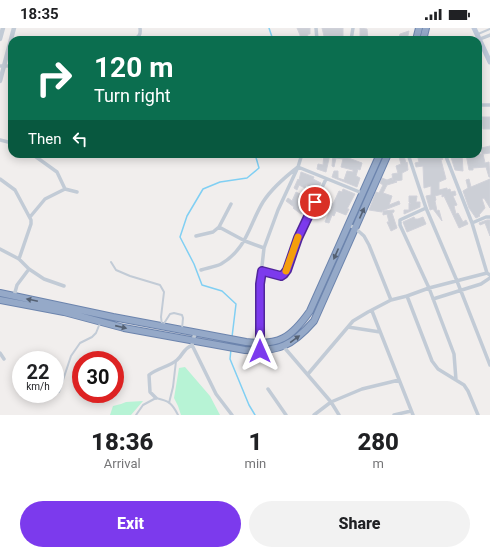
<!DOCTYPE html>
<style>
body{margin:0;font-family:Roboto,sans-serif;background:#f2f2f2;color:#202124;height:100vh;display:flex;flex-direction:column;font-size:15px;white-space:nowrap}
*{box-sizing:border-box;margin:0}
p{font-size:13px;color:#757577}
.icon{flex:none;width:22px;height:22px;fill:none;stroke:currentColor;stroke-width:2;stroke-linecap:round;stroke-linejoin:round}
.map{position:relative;height:387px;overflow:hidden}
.sheet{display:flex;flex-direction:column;background:#fff;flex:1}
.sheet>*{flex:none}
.top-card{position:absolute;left:8px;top:8px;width:474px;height:122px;border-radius:12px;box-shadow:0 2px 10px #0003;background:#0b6e4f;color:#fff;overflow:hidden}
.speed{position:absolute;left:12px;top:323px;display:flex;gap:8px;font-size:20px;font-weight:700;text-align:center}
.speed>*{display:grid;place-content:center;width:52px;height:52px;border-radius:50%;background:#fff;box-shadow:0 2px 10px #0003;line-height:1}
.speed small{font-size:10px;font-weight:400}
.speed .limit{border:6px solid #d22;background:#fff;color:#111}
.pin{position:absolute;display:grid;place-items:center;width:34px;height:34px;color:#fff;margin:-17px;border:2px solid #fff;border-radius:50%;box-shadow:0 1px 4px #0007}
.me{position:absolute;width:44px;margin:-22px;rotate:0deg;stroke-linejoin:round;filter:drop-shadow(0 0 3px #0008)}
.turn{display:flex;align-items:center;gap:14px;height:84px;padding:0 20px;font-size:18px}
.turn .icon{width:52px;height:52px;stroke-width:2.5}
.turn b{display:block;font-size:28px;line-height:34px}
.then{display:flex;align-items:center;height:38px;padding:0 20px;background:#0003;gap:8px;font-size:15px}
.eta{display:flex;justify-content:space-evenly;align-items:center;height:68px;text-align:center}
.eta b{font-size:24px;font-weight:800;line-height:28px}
.button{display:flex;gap:8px;margin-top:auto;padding:8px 20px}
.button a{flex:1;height:46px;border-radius:24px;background:#7c3aed;color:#fff;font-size:16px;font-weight:800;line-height:46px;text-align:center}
.button a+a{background:#f2f2f2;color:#202124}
.status{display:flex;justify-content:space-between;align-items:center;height:28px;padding:0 20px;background:#fff;direction:ltr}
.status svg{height:11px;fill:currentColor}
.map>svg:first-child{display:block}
</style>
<div class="status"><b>18:35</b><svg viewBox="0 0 49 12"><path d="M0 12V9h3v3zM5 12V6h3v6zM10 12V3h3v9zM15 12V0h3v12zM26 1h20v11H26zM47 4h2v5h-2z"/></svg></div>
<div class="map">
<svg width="490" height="387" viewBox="0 0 490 387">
<rect width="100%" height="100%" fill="#f1eeed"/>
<path fill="#b7f3d5" d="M185 339 210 368 220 387H181L178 378 174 370 179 340Z
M143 373 131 387H110L113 378 121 376 126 374Z"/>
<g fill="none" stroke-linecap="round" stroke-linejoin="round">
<path stroke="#80cff3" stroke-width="1.5" d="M269 0 273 12
M232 309 236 276 222 263 202 257 194 236 180 209 187 188 203 161 220 154 247 150 259 140 255 126
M231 321 230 331 249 377 255 387"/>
</g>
<path fill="#cccfd6" stroke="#d1d2da" d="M297 0H310V6H308L307 12H300V7Z
M322 0H343V12H329V8H324Z
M360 0 367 1 368 12H364V9L360 10Z
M409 3 407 12H398L400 6Z
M482 89H490V101H483Z
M490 118V125L483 126 485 135 489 134 490 149H489L486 139 473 140V142H469L466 126H482L481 120Z
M324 126H330L326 144 317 141 318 136 323 137Z
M333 126H344L343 128 362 135 360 142 358 141 356 148 360 150 357 159 332 149 334 143H338V150L344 152 347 143 353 144V142L341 139 343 131 336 130 334 139 332 138Z
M417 126H423L425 130 433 127 435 130 441 127 443 131 441 132 446 151 439 154V162L447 160V162L450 161 451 164 455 163 456 167 453 168 457 177 454 178 456 186 458 185 463 194 466 192 468 196 459 200 444 168 442 169V166L435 168 436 172 435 173 437 183 439 182 442 193 433 181 430 182 426 168 431 167V158L424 160 423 138 416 139 415 135 419 134Z
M450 126H462L463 143 455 142Z
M404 128 406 135 407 134 408 142 402 145V152L395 153 397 154 387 157 383 165 392 168 389 177 399 173 400 176 382 183V184L369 182 376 164 379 165 383 157 380 155 382 150 387 152 392 150 393 152 392 146 398 145 396 138 401 136 399 129Z
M301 144 314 149 313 151 321 155 317 162 306 157 305 160 299 157 297 162 294 160 298 151 299 152Z
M469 151 471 159 490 151V180L484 170 482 171 485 180 479 187 480 188 476 190 469 180 463 163 468 160 466 152Z
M343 161 355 166 347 181H349L346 187 336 183 334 188 332 187 329 195 325 194 331 180 318 175 323 164 327 166 324 173 333 176 339 163 342 164Z
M296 164 300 166 299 168 310 173 305 186 301 185V186L293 180 294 179 286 173 288 170 292 173Z
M409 168H417L416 174H420V179L404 186V182H409V175L411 176 409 174Z
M394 182V184L392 185 397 200 391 203 387 194H389L387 186 383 187V183Z
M414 189 415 191H418L423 189 426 196 407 204 403 194Z
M487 192H490V208L485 195 480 197 479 195Z"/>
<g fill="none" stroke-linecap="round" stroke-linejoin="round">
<g stroke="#6c84ad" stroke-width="8">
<path id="trunk" d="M416 12 419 0
M423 12 426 0
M0 265 113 289 246 314C279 318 291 310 310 283L380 126
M0 272 64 284 124 300 245 322C279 324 292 318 314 293L388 126"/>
</g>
<path stroke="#c2cbd6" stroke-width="2" d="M478 6 490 1
M111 234 116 242 130 248 160 257 164 264 161 289 162 297
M163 297 170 286 174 285 182 287 183 290 182 301
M59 364 71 328 80 315 92 309 96 305 100 295
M169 375 173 359 176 333
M136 387 143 377 156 370C169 373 172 375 178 387"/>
<path stroke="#c2cbd6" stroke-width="3.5" d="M316 0 317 12
M480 11 490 7
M133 12C139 9 141 7 140 0
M351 12 353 0
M0 38H12
M478 77H490
M0 112 12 115
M32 126 57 144 65 161 77 164
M408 126 426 180 457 253 490 337
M445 126 472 195 487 245
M0 151 15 162 31 192V196L19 231
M426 180 402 191 400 192V197L429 260 454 326 456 352
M30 189 45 171 65 161
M472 195 486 189H490
M349 197 355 200 364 208 369 217 391 272
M219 199 245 213 264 220
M196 208 213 204 219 199 231 176
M0 221 19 231 29 241 44 251 64 258
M201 242C207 240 215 239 221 236 247 221 249 197 263 174 272 160 285 149 298 139L362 165
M262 243 281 248C288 244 290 232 293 224 302 199 315 175 326 151
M14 268 17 257 29 241
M407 268 432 333 438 341 464 357 468 363 478 387
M433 271 481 256 490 250
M372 283 413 387
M348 299 380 304
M195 305 192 317 216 366 232 387
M283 318 331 374 339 387
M260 323V256L264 220 278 182 298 139 302 126
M0 325 4 331
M308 346 353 293 368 284 391 272 407 268 429 260 487 245 490 247
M268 361 286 387
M156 370 150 364 149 347C157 340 169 339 177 332 184 326 182 322 192 317
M314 387 331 374 362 361 399 352
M394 387 411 383"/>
<path stroke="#c2cbd6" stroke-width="4.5" d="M0 11 3 0
M0 53 14 0"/>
<path stroke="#bec8d9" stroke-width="5" d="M474 0 490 34"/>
<use href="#trunk" stroke="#95a9c8" stroke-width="6"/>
</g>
<defs><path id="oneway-solid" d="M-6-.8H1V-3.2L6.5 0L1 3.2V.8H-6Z"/></defs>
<g fill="#546072">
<use href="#oneway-solid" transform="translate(362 185) rotate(-66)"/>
<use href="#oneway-solid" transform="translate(336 226) rotate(114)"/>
<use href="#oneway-solid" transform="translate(32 272) rotate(-168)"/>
<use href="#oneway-solid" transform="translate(121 299) rotate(13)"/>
<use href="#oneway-solid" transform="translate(295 311) rotate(-36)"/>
</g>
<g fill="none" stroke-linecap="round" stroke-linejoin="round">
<g stroke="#51269a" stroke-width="10">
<path id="route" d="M260 323V256L262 243 281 248 284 246 287 242 298 210 315 174"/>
</g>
<use href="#route" stroke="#7c3aed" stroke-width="7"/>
<path stroke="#f59e0b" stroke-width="7" d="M286 243 298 209"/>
</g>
</svg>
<div class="speed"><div>22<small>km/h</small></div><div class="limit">30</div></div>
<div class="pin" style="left:315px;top:174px;background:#d93025"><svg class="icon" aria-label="arrive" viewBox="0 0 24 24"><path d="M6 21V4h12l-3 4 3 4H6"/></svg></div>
<svg class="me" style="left:260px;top:323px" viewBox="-20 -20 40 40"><path d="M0-17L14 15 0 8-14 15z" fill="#7c3aed" stroke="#fff" stroke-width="4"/></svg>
<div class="top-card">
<div class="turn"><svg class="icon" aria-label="right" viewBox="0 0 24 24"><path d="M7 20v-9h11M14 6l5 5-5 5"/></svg><div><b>120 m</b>Turn right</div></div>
<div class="then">Then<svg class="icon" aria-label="left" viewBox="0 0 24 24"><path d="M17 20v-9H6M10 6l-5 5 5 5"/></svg></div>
</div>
</div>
<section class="sheet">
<div class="eta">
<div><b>18:36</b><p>Arrival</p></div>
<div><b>1</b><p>min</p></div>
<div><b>280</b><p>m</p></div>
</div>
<div class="button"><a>Exit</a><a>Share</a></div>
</section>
